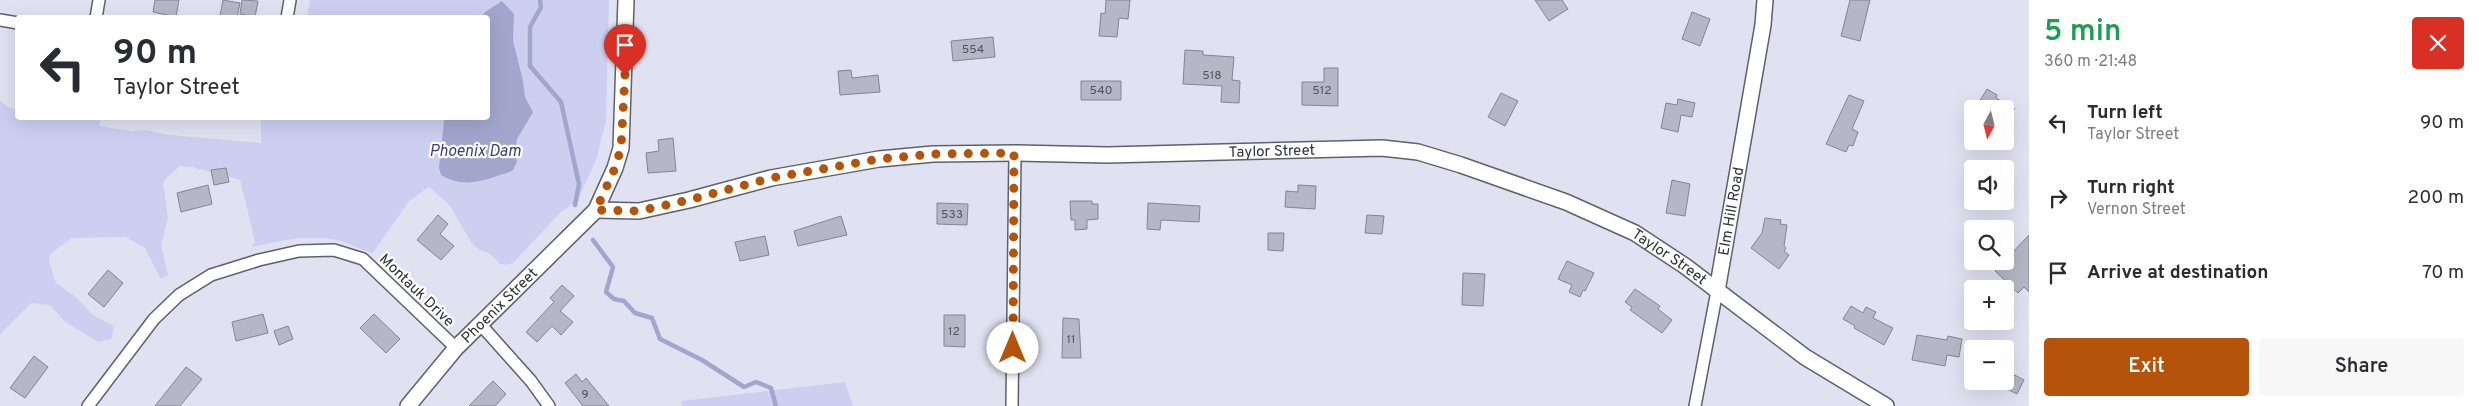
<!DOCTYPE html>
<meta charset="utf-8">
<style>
body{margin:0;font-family:Overpass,sans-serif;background:#f7f7f7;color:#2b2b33;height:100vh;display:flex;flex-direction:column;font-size:19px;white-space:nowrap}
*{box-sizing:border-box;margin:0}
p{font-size:16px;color:#7c7c81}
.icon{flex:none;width:28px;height:28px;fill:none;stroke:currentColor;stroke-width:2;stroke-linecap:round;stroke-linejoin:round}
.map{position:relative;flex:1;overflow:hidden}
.side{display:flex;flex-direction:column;background:#fff;width:450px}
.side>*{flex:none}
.top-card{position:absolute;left:15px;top:15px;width:475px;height:105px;border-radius:5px;box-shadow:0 5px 20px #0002;background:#fff;color:#2b2b33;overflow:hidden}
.needle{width:32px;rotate:187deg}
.fabs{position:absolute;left:1964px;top:100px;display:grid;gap:10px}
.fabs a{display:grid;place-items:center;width:50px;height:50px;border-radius:5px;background:#fff;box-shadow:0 5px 20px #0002;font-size:25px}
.pin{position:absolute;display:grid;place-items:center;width:42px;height:42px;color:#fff;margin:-51px -21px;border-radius:50% 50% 50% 0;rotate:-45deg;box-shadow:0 0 5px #0007}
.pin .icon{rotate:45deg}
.me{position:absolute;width:55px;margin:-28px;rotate:0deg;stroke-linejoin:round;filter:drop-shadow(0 0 4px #0008)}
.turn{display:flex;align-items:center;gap:18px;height:105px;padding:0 15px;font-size:22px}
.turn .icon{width:65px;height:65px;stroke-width:2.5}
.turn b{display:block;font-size:35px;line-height:42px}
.round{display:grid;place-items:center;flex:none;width:52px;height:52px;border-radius:5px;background:#f7f7f7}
.overview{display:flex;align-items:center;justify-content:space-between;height:85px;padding:0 15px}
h1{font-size:30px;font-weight:600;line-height:38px;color:#1e9e55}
.primary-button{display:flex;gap:10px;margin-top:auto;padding:10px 15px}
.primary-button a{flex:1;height:58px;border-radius:5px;background:#b45309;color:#fff;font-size:20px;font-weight:600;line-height:58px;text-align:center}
.primary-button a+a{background:#f7f7f7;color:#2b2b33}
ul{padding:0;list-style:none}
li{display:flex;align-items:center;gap:15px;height:75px;padding:0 15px}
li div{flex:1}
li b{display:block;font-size:19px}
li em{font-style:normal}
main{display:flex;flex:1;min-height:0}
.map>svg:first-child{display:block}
</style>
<main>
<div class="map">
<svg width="2029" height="406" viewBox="0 0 2029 406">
<rect width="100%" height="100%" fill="#e0e2f2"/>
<path fill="#cccff0" d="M310 0H609L606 121 596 160 578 200 561 212 513 263C497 267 503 264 491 255 487 252 481 251 477 248 470 243 457 217 452 209 448 201 436 194 429 187L409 201 373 253C360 250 349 242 336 240 307 234 281 241 252 247L255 241 240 180 192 167 180 166 168 176 163 182 168 218 161 245 168 275 161 279 145 248 125 237 72 238 50 254 49 262 56 283 76 297 93 315 112 325 114 329 111 339 98 342 64 321 50 305 31 303 0 334V100L8 107 17 110 18 118H101L99 126 131 131 146 130 169 135 261 143V118H488V18L307 17Z
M845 382 853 406H682L681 401Z"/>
<path fill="#a2a6cd" d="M502 1 514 14 513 41 523 81 525 97 533 112 517 139 515 150 517 162 513 170C507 174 501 174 494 177 476 183 459 186 441 175L439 168 444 121 445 118H488V18L482 17 485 12Z"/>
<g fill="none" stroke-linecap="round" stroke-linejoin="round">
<path stroke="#a2a6cd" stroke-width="4.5" d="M540 0 541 7 530 27V66L561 102 579 184 575 205
M593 240 613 267 606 292 614 299 624 301 635 313 652 318 660 339 702 360 744 387 756 382 771 388 776 406"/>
</g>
<path fill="#b5b7c6" stroke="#838593" d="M155 0H179L176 17 153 12Z
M223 0 240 3 237 18 220 16Z
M242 0 258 1 255 17 240 14Z
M1106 0H1130L1128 19 1119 18 1117 37 1099 36 1101 13 1105 14Z
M1535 0H1562L1568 9 1549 21Z
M1850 0H1870L1860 41 1841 36Z
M1692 12 1710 19 1700 46 1682 39Z
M993 37 995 57 953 61 951 41Z
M1185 50 1203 51V55L1234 57 1232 80 1240 81 1239 103 1221 102 1222 86 1183 84Z
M1324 68H1338V106L1302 105V82H1324Z
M851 70 852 78 878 75 880 92 840 95 838 71Z
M1081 81H1121V100H1081Z
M1987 89 1997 95 1996 98 2015 109H1975Z
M1501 93 1518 101 1505 126 1488 117Z
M1849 95 1864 101 1852 129 1858 132 1853 146 1849 145 1846 152 1826 144Z
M1678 99 1695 103 1692 117 1681 115 1678 132 1661 128 1666 103 1677 105Z
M673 138 676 171 648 173 646 153 659 151 658 140Z
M226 168 229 182 214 185 211 170Z
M1672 180 1690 184 1685 216 1666 213Z
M208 185 212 204 181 212 177 193Z
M1298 185 1316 186 1315 209 1285 207 1286 191 1298 192Z
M1070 201H1092V204H1098V219L1087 220V229L1075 230V220H1071Z
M937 203 968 204 967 225 937 224Z
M1148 203 1200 206 1199 222 1161 220 1160 230 1147 229Z
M438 215 448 224 440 234 454 246 441 260 417 240Z
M1367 215 1384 216 1382 234 1365 233Z
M841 216 847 235 798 246 794 231Z
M1765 218 1781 220 1780 224 1787 225 1784 246 1786 248 1784 251 1789 255 1779 269 1751 248 1762 233Z
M1268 233H1284L1283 251 1268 250Z
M2029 235V292L2024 287 2018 293 1995 271Z
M765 236 769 255 740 261 735 242Z
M1567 261 1594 273 1585 291 1583 290 1580 297 1569 292 1572 285 1558 279Z
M108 270 123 283 104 307 88 294Z
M1463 273 1485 274 1483 306 1462 305Z
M562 285 574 296 560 311 573 322 561 335 552 326 537 342 526 332 554 302 550 298Z
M1635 289 1660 306 1658 309 1672 320 1662 333 1630 310 1632 307 1625 302Z
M1851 306 1863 313 1866 307 1876 312 1873 318 1893 328 1884 345 1854 328 1855 326 1843 319Z
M263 314 268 333 236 341 232 322Z
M374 314 400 339 386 353 360 328Z
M944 315H965V347L944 346Z
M1063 318 1079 319 1081 358H1062Z
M288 326 293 339 279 345 274 331Z
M1917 335 1947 340 1948 336 1962 339 1959 357 1947 355 1945 366 1912 360Z
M34 356 48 367 25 398 10 388Z
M186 367 202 379 180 406H155Z
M2005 370 2024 380 2017 394 2005 388Z
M576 374 582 382 586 378 609 406H583L565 383Z
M493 381 506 394 495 406H469Z"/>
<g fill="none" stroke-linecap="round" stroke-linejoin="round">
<g stroke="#5e606d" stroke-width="14">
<path id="minor" d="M96 18 99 0
M287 18 290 0
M0 20 18 23
M481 325 531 381 549 406
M88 406 154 319 179 295 211 275 259 260 299 251 334 250 363 259 456 348
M1012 406 1015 153
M1695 406 1717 291"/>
</g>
<g stroke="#5e606d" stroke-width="18">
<g id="tertiary">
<path id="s1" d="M596 210 639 211 689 200 771 178 879 159 933 154 1015 153 1108 155 1382 148 1418 152 1461 165 1566 202 1635 233 1685 266 1805 357 1886 406"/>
<path id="s2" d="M1717 291 1763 25 1765 0"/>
<path id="s3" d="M408 406 456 348 596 210 615 168 621 148 626 0"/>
</g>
</g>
<use href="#minor" stroke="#fff" stroke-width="11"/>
<use href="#tertiary" stroke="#fff" stroke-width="15"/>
</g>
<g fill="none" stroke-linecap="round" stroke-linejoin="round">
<path stroke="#b45309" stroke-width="9" stroke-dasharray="0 16.2" d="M625 75 621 148 615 168 596 210 639 211 689 200 771 178 879 159 933 154 1014 153 1013 348"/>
</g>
<g text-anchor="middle" stroke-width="4.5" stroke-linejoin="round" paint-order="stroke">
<g font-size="12" fill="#51525b">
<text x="973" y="53">554</text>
<text x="1212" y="79">518</text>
<text x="1101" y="94">540</text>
<text x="1322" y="94">512</text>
<text x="952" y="218">533</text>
<text x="954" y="335">12</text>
<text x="1071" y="343">11</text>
<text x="585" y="398">9</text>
</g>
<g font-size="15" fill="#303137" stroke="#fff">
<text dy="5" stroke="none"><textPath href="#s1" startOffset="682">Taylor Street</textPath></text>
<text dy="5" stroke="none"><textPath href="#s2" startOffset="81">Elm Hill Road</textPath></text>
<text dy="5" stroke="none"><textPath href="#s1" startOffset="1102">Taylor Street</textPath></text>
<text transform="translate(417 290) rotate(44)" y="5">Montauk Drive</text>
<text dy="5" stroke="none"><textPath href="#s3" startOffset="136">Phoenix Street</textPath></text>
</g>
<g font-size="16" font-style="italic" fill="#3c3d70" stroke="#fff">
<text x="475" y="156">Phoenix Dam</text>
</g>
</g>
</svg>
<div class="fabs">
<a><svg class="needle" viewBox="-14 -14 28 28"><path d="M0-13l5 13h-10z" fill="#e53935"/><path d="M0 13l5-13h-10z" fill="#7c7c81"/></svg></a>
<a><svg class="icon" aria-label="sound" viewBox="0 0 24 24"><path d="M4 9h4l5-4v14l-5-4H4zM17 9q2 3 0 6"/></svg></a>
<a><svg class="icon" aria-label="search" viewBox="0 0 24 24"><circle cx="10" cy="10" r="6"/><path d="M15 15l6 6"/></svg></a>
<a>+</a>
<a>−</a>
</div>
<div class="pin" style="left:625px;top:75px;background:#d93025"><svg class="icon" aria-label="arrive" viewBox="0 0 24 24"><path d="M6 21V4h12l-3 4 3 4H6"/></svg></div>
<svg class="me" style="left:1013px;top:348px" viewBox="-20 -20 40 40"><circle r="19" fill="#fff"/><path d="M0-13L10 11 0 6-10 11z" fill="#b45309"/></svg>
<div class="top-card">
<div class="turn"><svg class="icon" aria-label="left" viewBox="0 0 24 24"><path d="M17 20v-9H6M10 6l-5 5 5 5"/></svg><div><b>90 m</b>Taylor Street</div></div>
</div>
</div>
<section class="side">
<div class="overview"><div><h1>5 min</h1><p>360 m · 21:48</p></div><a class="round" style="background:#d93025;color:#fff"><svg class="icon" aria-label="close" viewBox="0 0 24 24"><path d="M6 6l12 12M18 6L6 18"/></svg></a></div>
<ul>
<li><svg class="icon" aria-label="left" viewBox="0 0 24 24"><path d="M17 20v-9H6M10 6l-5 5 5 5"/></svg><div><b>Turn left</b><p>Taylor Street</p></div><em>90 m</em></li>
<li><svg class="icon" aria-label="right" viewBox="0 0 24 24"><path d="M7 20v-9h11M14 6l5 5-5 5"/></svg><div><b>Turn right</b><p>Vernon Street</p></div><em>200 m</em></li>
<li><svg class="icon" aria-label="arrive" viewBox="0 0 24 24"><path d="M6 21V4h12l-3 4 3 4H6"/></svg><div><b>Arrive at destination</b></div><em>70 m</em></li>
</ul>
<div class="primary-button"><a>Exit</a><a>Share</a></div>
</section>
</main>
